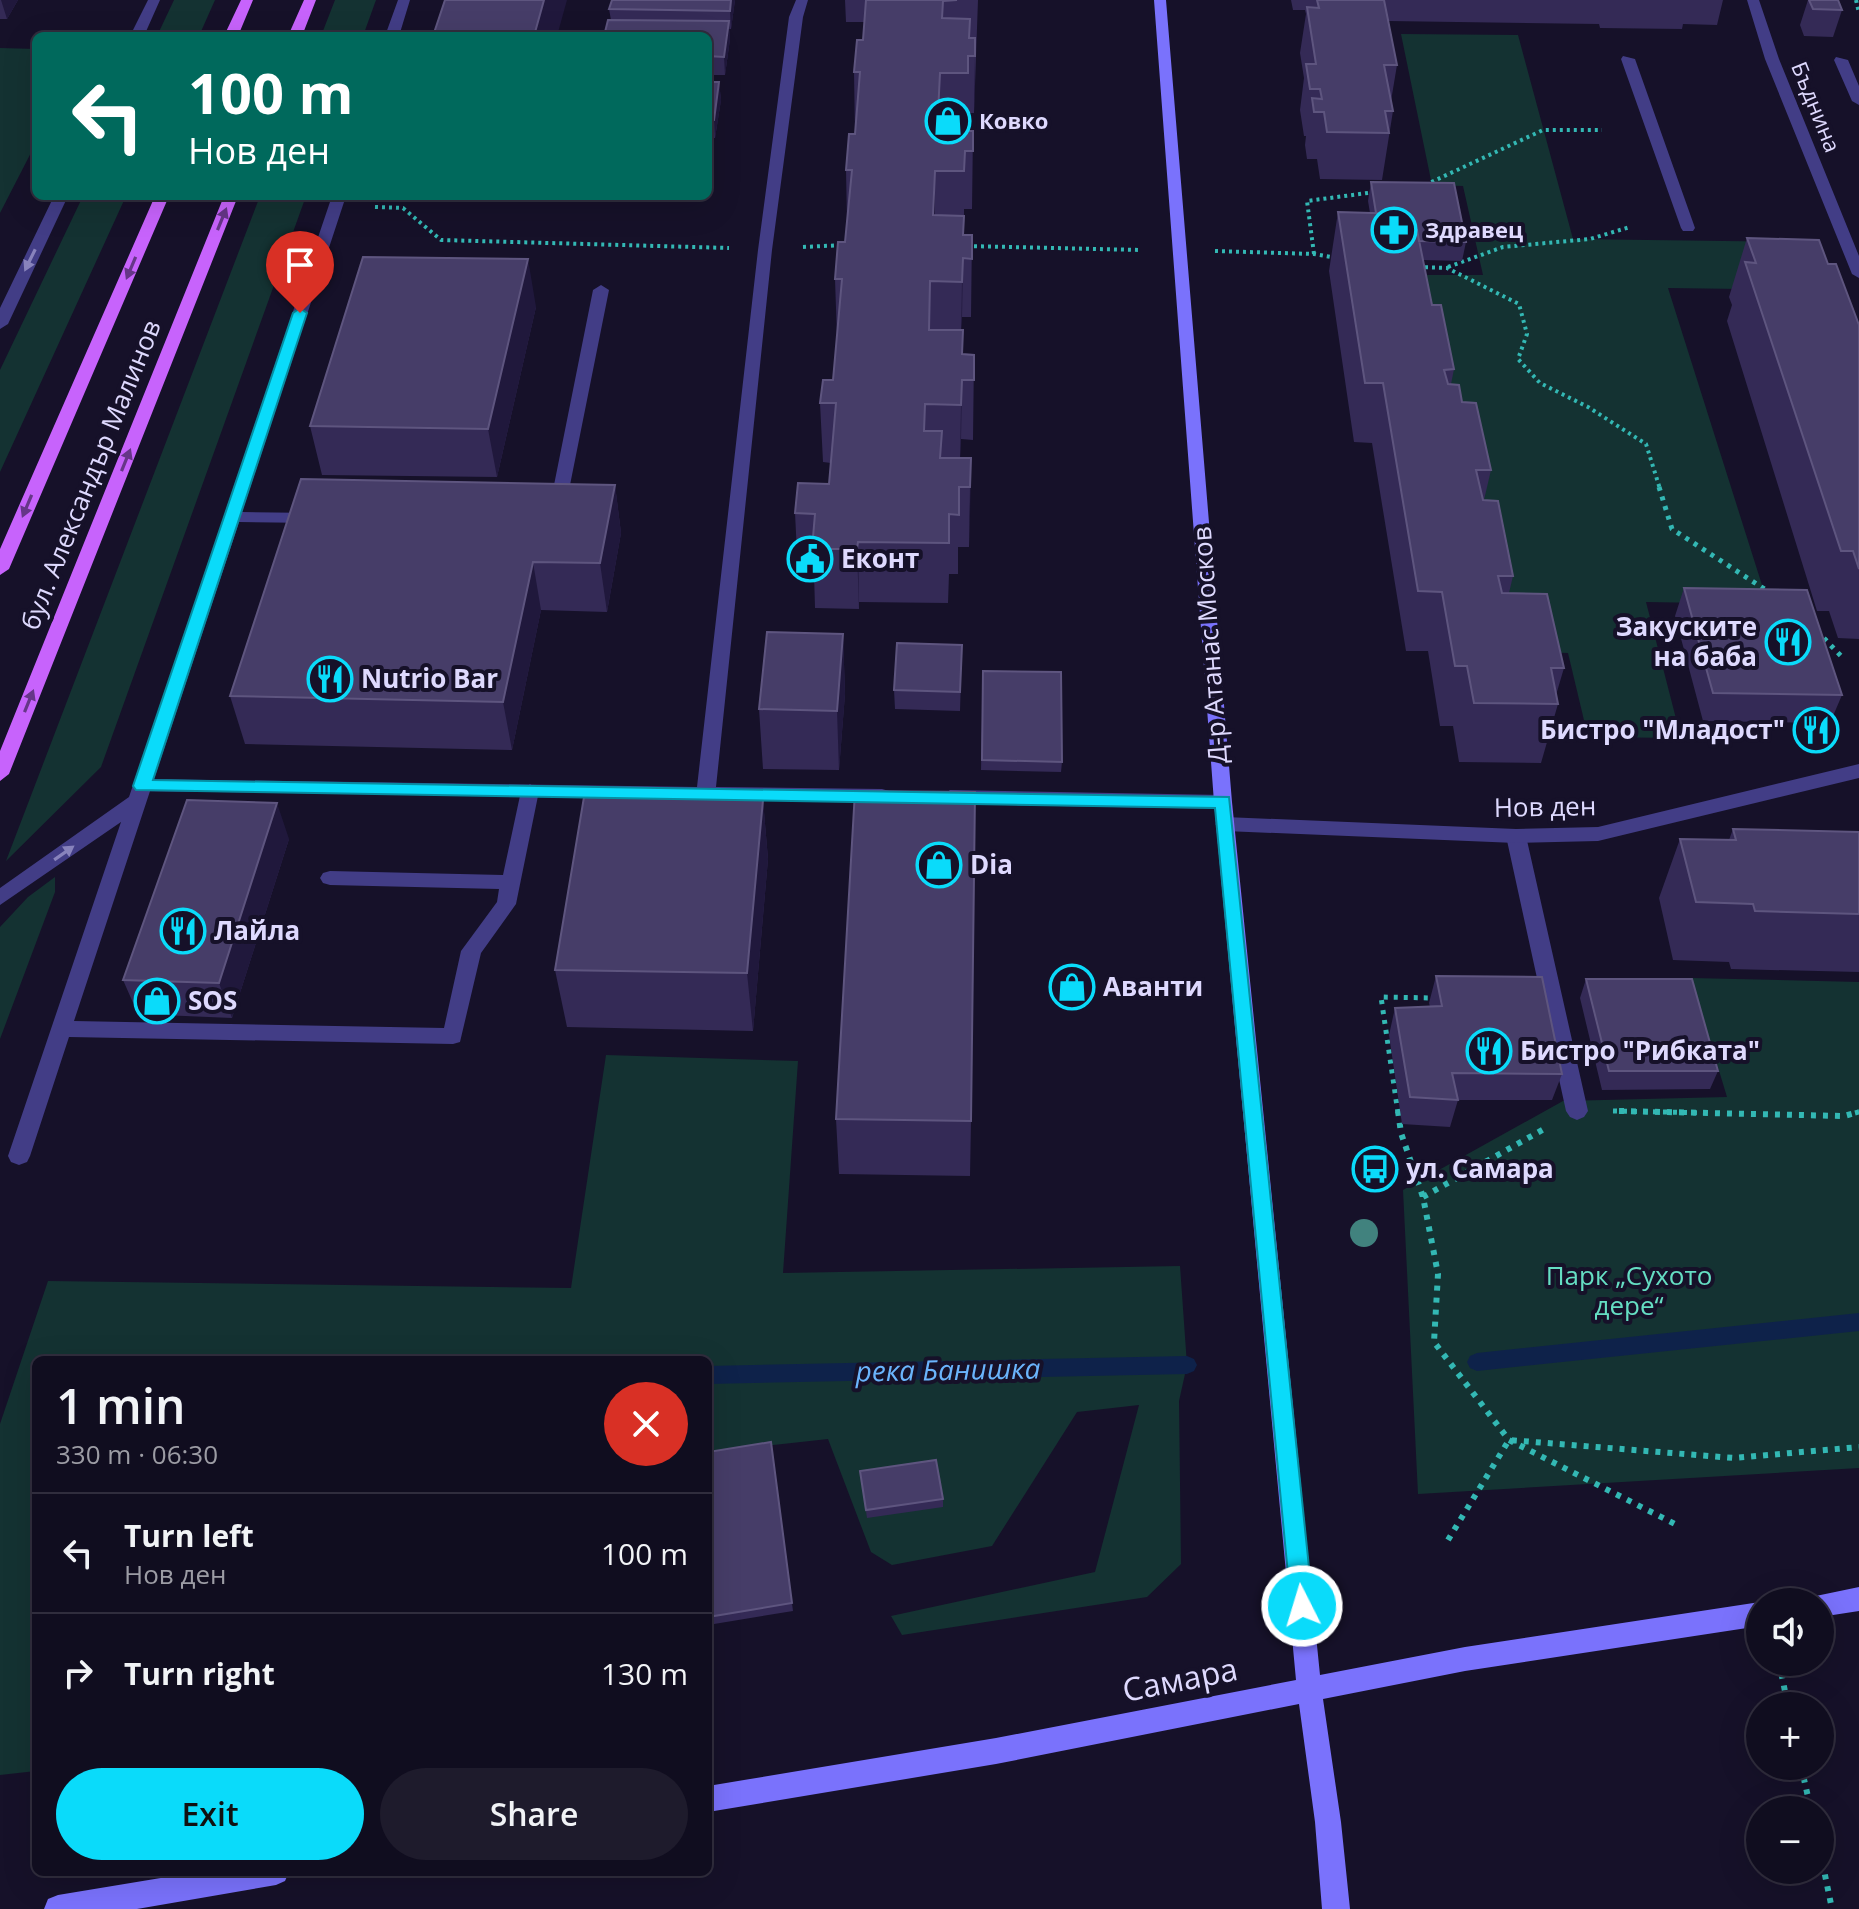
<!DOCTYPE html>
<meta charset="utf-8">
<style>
body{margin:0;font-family:"Open Sans",sans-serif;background:#1e1b2c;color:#f1f3f6;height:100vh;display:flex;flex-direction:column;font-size:30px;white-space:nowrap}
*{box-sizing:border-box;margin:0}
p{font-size:26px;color:#9c9ca4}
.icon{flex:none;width:44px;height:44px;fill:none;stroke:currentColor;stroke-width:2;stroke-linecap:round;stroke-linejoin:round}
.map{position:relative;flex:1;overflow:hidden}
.details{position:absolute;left:32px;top:1356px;width:680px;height:520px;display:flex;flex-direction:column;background:#100d1f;border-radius:12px;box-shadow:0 8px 32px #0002,0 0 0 2px #302d3d}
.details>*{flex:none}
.banner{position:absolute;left:32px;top:32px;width:680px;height:168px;border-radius:12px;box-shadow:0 8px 32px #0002,0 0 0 2px #302d3d;background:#00695c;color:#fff;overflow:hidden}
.controls{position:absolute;left:1746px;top:1588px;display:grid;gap:16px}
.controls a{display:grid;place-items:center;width:88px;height:88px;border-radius:50%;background:#100d1f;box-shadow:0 8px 32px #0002,0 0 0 2px #302d3d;font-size:40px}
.pin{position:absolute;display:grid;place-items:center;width:68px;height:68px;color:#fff;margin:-82px -34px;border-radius:50% 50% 50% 0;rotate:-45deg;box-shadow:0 0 8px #0007}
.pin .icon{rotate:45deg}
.me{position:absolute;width:88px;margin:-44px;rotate:355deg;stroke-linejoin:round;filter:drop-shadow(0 0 6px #0008)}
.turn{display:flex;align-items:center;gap:28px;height:168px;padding:0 24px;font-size:36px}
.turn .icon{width:104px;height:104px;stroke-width:2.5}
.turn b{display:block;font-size:56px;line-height:68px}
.round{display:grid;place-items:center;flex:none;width:84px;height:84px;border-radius:42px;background:#1e1b2c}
.headline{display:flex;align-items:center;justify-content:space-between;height:136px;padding:0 24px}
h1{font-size:48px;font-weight:600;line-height:60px}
.cta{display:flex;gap:16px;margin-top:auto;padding:16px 24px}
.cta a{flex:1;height:92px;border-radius:48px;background:#0adbfa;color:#111;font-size:32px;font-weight:600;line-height:92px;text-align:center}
.cta a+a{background:#1e1b2c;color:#f1f3f6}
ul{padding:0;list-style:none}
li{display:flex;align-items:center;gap:24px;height:120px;padding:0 24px;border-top:2px solid #302d3d}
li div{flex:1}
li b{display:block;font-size:30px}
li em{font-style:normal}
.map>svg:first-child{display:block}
</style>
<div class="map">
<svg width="1859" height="1909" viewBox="0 0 1859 1909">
<rect width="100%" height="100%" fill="#161129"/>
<path fill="#143232" d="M174 0H215L199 36H157Z
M335 0H376L363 36H321Z
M1401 34 1518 35 1573 239 1803 242 1822 290 1668 288 1768 604 1646 602 1681 738 1588 737 1568 653 1513 651 1451 439 1420 275H1483L1463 186 1432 185Z
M0 48 36 49V143L0 213Z
M83 196H126L0 472V370Z
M260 196H306L101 767 6 861Z
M55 877V892L0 1039V927L28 897Z
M1691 978 1859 982V1468L1418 1494 1403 1190 1563 1101 1727 1097Z
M606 1055 798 1061 783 1273 1180 1266 1187 1365 1179 1401 1181 1564 1147 1597 902 1635 891 1616 1095 1572 1139 1405 1077 1412 992 1546 892 1565 871 1552 828 1439 708 1452V1360H36V1771L0 1775V1424L48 1281 571 1288Z"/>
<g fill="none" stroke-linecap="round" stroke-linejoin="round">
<path fill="#0e224a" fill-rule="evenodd" d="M1859 1313V1331L1477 1371 1470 1368 1467 1362 1470 1356 1477 1353Z
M1187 1356 1194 1359 1197 1365 1194 1371 1187 1374 708 1384V1366Z"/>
<path stroke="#33b8b4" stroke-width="4" stroke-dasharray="3 4" stroke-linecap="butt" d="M1856 0 1859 13
M1425 185 1543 130H1602
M375 207 403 208 441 240 729 248
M967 246 1141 250
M803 247 845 245
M1215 251 1314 254 1337 258
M1314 254 1307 201 1375 192
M1418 267 1447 268 1519 304 1527 334 1518 359 1540 383 1588 407 1646 444 1660 489
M1448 267 1503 247 1590 239 1630 227"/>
<path stroke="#33b8b4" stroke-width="5" stroke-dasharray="4 6" stroke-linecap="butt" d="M1659 487 1672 529 1769 592
M1817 631 1843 658
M1613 1111 1711 1113
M1398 1113 1381 997 1434 998
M1855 1113 1859 1112"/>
<path stroke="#33b8b4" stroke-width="6" stroke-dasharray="5 7" stroke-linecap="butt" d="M1398 1111 1401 1133 1423 1197 1438 1274 1434 1342 1509 1440 1679 1526
M1619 1111 1844 1116 1859 1112
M1423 1197 1544 1129
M1448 1540 1509 1440 1734 1458 1859 1447
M1779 1662 1788 1706
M1801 1766 1811 1810
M1820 1851 1832 1909"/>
<path fill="#423d86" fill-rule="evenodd" d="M398 0H410L399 36H385Z
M1623 56 1635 59 1695 228 1693 231H1683L1681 228 1621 59Z
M1836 57 1848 60 1859 86V105L1852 101 1834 60Z
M332 196H346L242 512 316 513 324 518 316 523 239 522 74 1021 444 1028 461 951 497 902 499 889 330 885 323 883 320 878 323 873 330 871 503 875 521 791 530 784 539 791 516 904 481 953 460 1042 453 1044 69 1037 30 1156 27 1162 19 1165 11 1162 8 1156 121 822 0 905V888L129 797Z
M601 285 609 290 565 510 557 515 549 510 593 290Z
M1516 829 1526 836 1588 1111 1584 1117 1577 1120 1570 1117 1566 1111 1506 836Z"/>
<path fill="#423d86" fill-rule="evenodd" d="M148 0H160L144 36H130Z
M796 0H808L803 17 772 250 716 787 882 789 889 791 891 796 889 801 135 791 133 786 135 781 142 779 697 787 758 250 789 17Z
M1747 0H1759L1779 59 1859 256V278L1852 274 1765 59Z
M54 196H68L8 324 0 329V308Z
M1859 764V778L1598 841 1516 843 1225 831 1215 824 1225 817 1516 829 1598 827Z
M950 790 1223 795 1232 802 1223 809 950 804 941 797Z"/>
<path fill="#7a72fc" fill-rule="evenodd" d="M1154 0H1166L1232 802 1320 1675 1465 1647 1760 1602V1626L1465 1671 1323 1699 1341 1822 1350 1909H1322L1315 1822 1299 1704 996 1764 708 1812V1786L996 1738 1296 1680 1214 802Z
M1859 1587V1611L1820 1617V1602H1809L1811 1597Z
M197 1872H289L285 1881 276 1885 137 1909H44L48 1899 58 1895Z"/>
<path fill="#c763fc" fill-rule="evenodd" d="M241 0H253L238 36H224Z
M304 0H316L302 36H288Z
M155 196H169L9 569 0 575V549Z
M224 196H238L9 774 0 781V751Z"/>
</g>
<circle fill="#41827e" cx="1364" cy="1233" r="14"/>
<path fill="#342a56" d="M0 0H18L7 19H0Z
M735 0 731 29H729L730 39 725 75H708V36L611 20 609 9Z
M845 0H978L974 113H968L967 131H973L972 209H964V235H972L971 317H962L961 330 963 354 974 355 973 440 961 439 960 458H971L969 547H958V574H949L948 603 859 602V609L815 608 814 573H798L795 513 829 484 831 463 823 462 820 403 833 380 837 338 835 279 845 242 847 222 846 170 855 134 854 72 863 40 865 22H846Z
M1291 0H1723L1717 25 1683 24 1682 29 1600 28 1599 24 1388 21 1397 65 1391 101 1393 111 1382 180 1320 179 1317 159H1307L1305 145 1306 136H1304L1300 110 1304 78 1300 53 1306 14 1305 10H1293Z
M1808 0H1838L1842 10 1833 37 1804 36 1800 25Z
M708 82H719L721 100 715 138H712L713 150 708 185Z
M1371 182 1466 242 1462 261 1423 260 1432 305 1454 369 1451 384 1462 402 1491 470 1484 500 1513 576 1509 593 1564 668 1556 695 1558 704 1541 763 1459 762 1453 726H1440L1428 651H1406L1372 443 1354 442 1329 271 1338 212 1370 213 1368 201Z
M1747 238 1828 264 1859 325V639L1838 638 1829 611H1817L1727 321 1732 305 1729 297Z
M536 307 497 477 322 475 310 426Z
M615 485 621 533 607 612 541 610 512 750 245 744 230 696Z
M1684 588 1842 695 1830 723 1703 721 1675 616Z
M843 634 845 694 839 770 763 769 759 709Z
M962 645 960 711 895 709 894 690Z
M983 671 1062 762 1061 772 981 770Z
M763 800 768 859 753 1031 567 1027 555 970Z
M1733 829 1859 832V972L1731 969 1729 962 1673 960 1659 898 1680 839 1729 840Z
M289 839 232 1018 138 1014 123 980Z
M1436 976 1562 1074 1552 1100H1458L1450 1127 1402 1124 1389 1035 1395 1008 1430 1007 1429 1003Z
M1586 979 1718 1071 1710 1089 1602 1090 1580 998Z
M836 1119 971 1121 970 1176 839 1174Z
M771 1442 793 1611 708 1625V1452Z
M860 1471 943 1499V1507L867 1518Z"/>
<path fill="#20183c" d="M1 0H18L7 19Z
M544 0H567L557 36H534Z
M731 0H735L731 29 730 11Z
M729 21 730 39 725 75 724 57Z
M975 38V95L974 113 975 56Z
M719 82 721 100 715 138 714 120Z
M711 131 713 150 708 185V155Z
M935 171V229L933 215Z
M963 258 962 317 961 340 962 282Z
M528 259 536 307 497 477 488 429Z
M962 380 961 439 960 464 961 405Z
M971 458 970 518 969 547 970 487Z
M615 485 621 533 607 612 600 563Z
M858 542 859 602V609L857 549Z
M533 562 541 610 512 750 503 702Z
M843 634 845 694 839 770 837 711Z
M763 800 768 859 753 1031 747 973Z
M277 803 289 839 232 1018 219 983Z"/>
<path fill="#463d68" stroke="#5e557f" stroke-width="2" d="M445 0H544L534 36H433Z
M612 0H731L730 11 609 9Z
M866 0H957L943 1 942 18 970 19 969 38H975V56H968V73H940L938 113H966V131H973V151H965L964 171H935L933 215 964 216 963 235H972V259L963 258 962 282 930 281 929 330H963L962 354 974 355V380H962L961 405 925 404 924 431H942L940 458H971L970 487H959V515L949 514V543L858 542 857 549H812L815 514 795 513 798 483 829 484 836 403H820L823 380H833L842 279H835L838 242H845L852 170H846L849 134H855L860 72H854L857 40H863Z
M1317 0H1384L1397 65H1384L1393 111H1385L1389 133 1327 132 1324 112H1314L1312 98 1322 99 1320 89H1310L1306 64H1316L1307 7 1319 8Z
M1809 0H1838L1842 10 1813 9Z
M608 20 729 21 724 57 708 56V36H604Z
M708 82H719L714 120H708Z
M708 131H711L708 155Z
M1371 182 1454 183 1466 242 1419 241 1417 230H1408L1405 214 1376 213Z
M1338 212 1405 214 1408 230H1417L1432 305H1441L1454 369 1444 370 1448 384 1459 385 1462 402 1476 403 1491 470H1476L1483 500 1498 501 1513 576H1498L1502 593 1547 594 1564 668H1551L1558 704 1474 703 1467 666H1455L1442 592 1418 591 1383 383H1365Z
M1747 238 1819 240 1828 264H1836L1859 325V569L1853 551H1841L1745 262 1756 263Z
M363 257 528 259 488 429 310 426Z
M301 479 615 485 600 563 533 562 503 702 230 696Z
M1684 588 1807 590 1842 695 1713 693Z
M767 632 843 634 837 711 759 709Z
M897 643 962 645 960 692 894 690Z
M983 671 1061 672 1062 762 982 760Z
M855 791 975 792 971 1121 836 1119Z
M584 797 763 800 747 973 555 970Z
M187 800 277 803 219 983 123 980Z
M1733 829 1859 832V914L1755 911 1753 904 1696 902 1680 839 1736 840Z
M1436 976 1542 977 1562 1074 1452 1073 1458 1100 1410 1097 1395 1008 1442 1006Z
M1586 979H1692L1718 1071H1609Z
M771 1442 792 1603 708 1617V1452Z
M936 1460 943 1499 866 1510 860 1471Z"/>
<defs><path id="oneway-solid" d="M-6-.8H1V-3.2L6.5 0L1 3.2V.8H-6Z" transform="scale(2)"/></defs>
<g fill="#663688">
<use href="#oneway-solid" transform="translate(222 219) rotate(-68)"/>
<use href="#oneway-solid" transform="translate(131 268) rotate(113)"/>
<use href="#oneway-solid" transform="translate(126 460) rotate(-68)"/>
<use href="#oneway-solid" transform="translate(27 506) rotate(113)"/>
<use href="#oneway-solid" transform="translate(29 701) rotate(-68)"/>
</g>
<g fill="#8883bc">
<use href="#oneway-solid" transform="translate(30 260) rotate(116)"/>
<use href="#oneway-solid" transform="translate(64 853) rotate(-35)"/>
</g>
<path fill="#0adbfa" stroke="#068ea2" stroke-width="2" d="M300 308 307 313 153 780 1229 797 1313 1606 1310 1613 1302 1616 1294 1613 1291 1606 1215 808 136 790 133 786 293 313Z"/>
<defs>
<g id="shop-ring" transform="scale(2.3)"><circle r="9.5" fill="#161129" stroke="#0adbfa" stroke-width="1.5"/><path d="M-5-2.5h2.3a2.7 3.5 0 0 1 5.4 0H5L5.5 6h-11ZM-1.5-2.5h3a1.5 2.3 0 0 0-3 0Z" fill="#0adbfa"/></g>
<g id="pharmacy-ring" transform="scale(2.3)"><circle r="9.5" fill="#161129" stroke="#0adbfa" stroke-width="1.5"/><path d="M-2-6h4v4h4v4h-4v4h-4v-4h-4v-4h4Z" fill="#0adbfa"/></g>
<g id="civic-ring" transform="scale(2.3)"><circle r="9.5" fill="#161129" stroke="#0adbfa" stroke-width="1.5"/><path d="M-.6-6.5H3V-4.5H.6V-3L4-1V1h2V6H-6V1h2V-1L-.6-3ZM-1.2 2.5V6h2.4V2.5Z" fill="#0adbfa"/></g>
<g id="restaurant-ring" transform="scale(2.3)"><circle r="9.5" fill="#161129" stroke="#0adbfa" stroke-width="1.5"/><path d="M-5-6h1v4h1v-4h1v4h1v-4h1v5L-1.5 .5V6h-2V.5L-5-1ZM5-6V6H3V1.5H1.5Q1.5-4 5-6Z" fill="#0adbfa"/></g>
<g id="bus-ring" transform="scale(2.3)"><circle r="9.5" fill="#161129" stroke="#0adbfa" stroke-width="1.5"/><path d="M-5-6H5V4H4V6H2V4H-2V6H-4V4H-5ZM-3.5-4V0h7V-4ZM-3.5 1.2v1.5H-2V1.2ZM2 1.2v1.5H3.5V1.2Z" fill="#0adbfa"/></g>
</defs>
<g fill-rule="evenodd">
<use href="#shop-ring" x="948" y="121"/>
<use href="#pharmacy-ring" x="1394" y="230"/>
<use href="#civic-ring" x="810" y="559"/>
<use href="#restaurant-ring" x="1788" y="642"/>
<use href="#restaurant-ring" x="330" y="679"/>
<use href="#restaurant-ring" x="1816" y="730"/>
<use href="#shop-ring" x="939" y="865"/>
<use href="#restaurant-ring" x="183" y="931"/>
<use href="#shop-ring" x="1072" y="987"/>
<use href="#shop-ring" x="157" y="1001"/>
<use href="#restaurant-ring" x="1489" y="1051"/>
<use href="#bus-ring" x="1375" y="1169"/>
</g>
<g text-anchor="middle" stroke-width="8" stroke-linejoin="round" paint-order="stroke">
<g font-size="22" fill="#ded9fe" stroke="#161129">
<text transform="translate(1816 107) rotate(68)" y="8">Бъднина</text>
</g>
<g font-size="22" font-weight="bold" fill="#ded9fe" stroke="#161129" text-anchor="start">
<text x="979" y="129">Ковко</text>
<text x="1425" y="238">Здравец</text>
</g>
<g font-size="26" fill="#ded9fe" stroke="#161129">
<text transform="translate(91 475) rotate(-68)" y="9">бул. Александър Малинов</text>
<text transform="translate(1210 645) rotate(-94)" y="9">Д-р Атанас Москов</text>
<text transform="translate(1545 807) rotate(-1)" y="9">Нов ден</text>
</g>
<g font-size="26" font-weight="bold" fill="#ded9fe" stroke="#161129" text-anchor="start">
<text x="841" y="568">Еконт</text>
<text x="1757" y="636" text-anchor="end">Закуските<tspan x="1757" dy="30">на баба</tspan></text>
<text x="361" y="688">Nutrio Bar</text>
<text x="1785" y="739" text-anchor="end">Бистро "Младост"</text>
<text x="970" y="874">Dia</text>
<text x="214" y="940">Лайла</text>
<text x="1103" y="996">Аванти</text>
<text x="188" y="1010">SOS</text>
<text x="1520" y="1060">Бистро "Рибката"</text>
<text x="1406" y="1178">ул. Самара</text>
</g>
<g font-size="26" fill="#65dec3" stroke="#161129">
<text x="1629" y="1285">Парк „Сухото<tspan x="1629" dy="30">дере“</tspan></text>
</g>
<g font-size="28" font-style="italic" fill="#6ab4fc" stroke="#161129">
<text transform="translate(948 1370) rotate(-1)" y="10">река Банишка</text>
</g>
<g font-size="32" fill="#ded9fe" stroke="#161129">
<text transform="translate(1180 1680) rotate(-11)" y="11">Самара</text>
</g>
</g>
</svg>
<div class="controls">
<a><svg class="icon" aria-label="sound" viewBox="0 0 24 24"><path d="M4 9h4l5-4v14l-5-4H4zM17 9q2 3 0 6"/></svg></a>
<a>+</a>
<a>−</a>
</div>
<div class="pin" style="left:300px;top:313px;background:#d93025"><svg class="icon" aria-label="arrive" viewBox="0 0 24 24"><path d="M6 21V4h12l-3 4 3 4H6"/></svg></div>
<svg class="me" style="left:1302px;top:1606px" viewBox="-20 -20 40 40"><circle r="17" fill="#0adbfa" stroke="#fff" stroke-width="3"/><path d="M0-11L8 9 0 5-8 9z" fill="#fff"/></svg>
<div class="banner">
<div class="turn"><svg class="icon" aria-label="left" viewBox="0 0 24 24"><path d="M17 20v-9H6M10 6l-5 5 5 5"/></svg><div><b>100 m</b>Нов ден</div></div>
</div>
<section class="details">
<div class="headline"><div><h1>1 min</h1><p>330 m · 06:30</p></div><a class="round" style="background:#d93025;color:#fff"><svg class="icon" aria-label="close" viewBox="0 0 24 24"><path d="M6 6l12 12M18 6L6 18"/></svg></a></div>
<ul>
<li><svg class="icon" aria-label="left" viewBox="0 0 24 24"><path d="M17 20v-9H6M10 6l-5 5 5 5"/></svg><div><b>Turn left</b><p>Нов ден</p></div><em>100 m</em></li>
<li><svg class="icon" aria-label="right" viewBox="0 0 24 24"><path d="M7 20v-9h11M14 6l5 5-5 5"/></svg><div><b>Turn right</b></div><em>130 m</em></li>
</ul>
<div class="cta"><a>Exit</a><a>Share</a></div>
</section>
</div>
